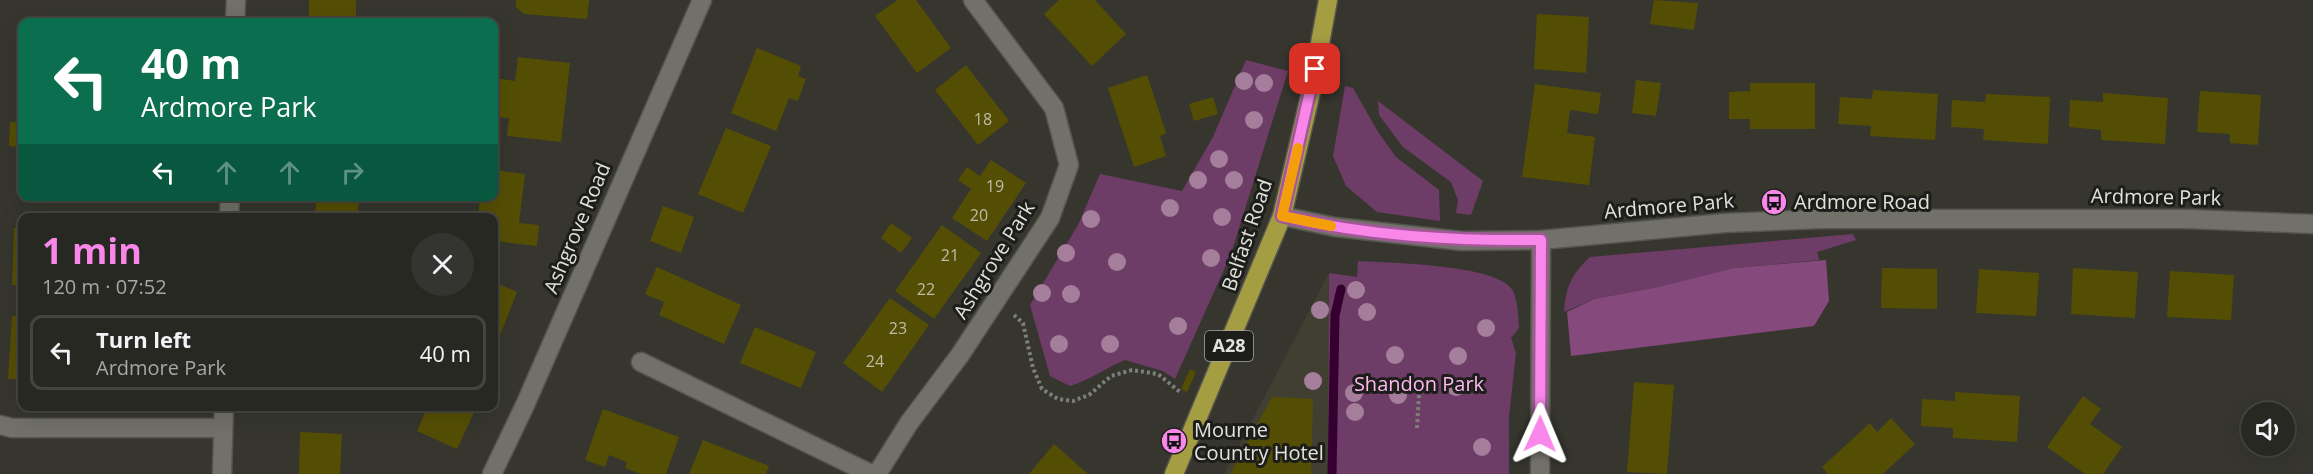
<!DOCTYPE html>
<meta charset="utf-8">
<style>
body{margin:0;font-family:"Open Sans",sans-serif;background:#343430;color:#f1f3f6;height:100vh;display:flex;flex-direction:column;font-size:22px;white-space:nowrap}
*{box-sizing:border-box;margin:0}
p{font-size:20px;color:#a5a6a6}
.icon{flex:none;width:33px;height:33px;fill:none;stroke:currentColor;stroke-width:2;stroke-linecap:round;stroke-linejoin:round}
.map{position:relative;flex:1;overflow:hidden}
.details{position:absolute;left:18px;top:213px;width:480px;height:198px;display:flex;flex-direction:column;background:#282823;border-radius:12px;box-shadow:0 6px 24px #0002,0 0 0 2px #444441}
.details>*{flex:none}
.banner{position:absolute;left:18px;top:18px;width:480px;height:183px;border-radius:12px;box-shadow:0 6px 24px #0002,0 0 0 2px #444441;background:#0b6e4f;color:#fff;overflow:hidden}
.buttons{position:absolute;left:2241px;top:402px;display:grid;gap:12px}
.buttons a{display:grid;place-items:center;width:54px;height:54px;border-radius:50%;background:#282823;box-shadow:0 6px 24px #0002,0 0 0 2px #444441;font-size:30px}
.pin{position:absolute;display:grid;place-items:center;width:51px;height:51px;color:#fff;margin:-26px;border-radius:12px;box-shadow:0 3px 9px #0006}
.me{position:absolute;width:66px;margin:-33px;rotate:1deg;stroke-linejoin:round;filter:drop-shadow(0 0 4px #0008)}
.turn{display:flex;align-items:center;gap:21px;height:126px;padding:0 24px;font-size:27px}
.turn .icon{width:78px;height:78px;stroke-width:2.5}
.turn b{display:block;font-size:42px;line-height:51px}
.lanes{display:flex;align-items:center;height:57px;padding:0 24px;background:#0003;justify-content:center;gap:30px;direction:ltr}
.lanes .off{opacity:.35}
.round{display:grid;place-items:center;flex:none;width:63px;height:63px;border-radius:32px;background:#343430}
.overview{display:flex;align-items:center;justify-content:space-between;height:102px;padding:0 24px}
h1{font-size:36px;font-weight:700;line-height:45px;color:#f987e9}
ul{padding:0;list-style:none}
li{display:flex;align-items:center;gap:18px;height:75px;margin:0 12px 9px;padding:0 12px;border:3px solid #444441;border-radius:12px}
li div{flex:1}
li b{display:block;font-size:22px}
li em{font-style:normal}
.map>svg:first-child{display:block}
</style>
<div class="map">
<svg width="2313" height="474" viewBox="0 0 2313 474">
<rect width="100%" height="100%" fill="#36362f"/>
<path fill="#403f32" d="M1329 273 1328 474H1224Z"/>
<path fill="#6e3d67" d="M1246 60 1288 71 1231 254 1175 379 1163 371 1125 360C1106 368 1090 380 1070 386L1050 376 1030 305 1078 225 1100 174 1182 191 1213 137Z
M1345 86 1353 88 1378 132 1396 157 1439 190 1440 221 1377 212 1346 186 1333 156Z
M1378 101 1483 181 1471 215 1456 213 1458 200 1451 182 1403 147 1379 115Z
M1853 234 1856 240 1817 252 1819 260 1737 268 1658 287 1594 299 1564 312C1566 286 1571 275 1590 257Z
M1358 261C1388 263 1500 264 1513 291 1518 302 1518 316 1519 328L1511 338 1516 353 1509 417V474H1328L1329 273 1357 277Z"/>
<path fill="#85497c" d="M1826 260 1829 301 1814 326 1571 356 1567 312 1594 299 1658 287 1735 268Z"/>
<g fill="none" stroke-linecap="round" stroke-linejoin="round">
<path stroke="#350030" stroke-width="9" d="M1332 474 1335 315 1341 289"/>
</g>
<path fill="#544e05" d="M309 0H356V22H309Z
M516 0H589L587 19 524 14 516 7Z
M897 0H916L951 48 917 73 875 16Z
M1059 0H1095L1126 34 1092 66 1044 14Z
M1654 0 1698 3 1694 30 1650 24Z
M1537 14 1589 17 1586 73 1534 69Z
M18 24H22V80H16Z
M757 48 801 66 798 76 806 79 798 101 789 98 776 131 731 113Z
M518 57 570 63 561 142 507 136 509 118 494 117V78L515 81Z
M966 65 1009 121 978 145 935 90Z
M1147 75 1166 133 1160 136 1166 156 1134 167 1108 88Z
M1636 80 1661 83 1656 116 1632 113Z
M1750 83H1815V129H1750V119H1729V92L1750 91Z
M1535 84 1601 93 1598 114 1570 110 1567 133 1595 137 1589 185 1522 177Z
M1873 90 1938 94 1935 140 1870 136 1871 126 1838 124 1840 97 1872 99Z
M2200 91 2261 95 2258 145 2230 143V134L2197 132Z
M2103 93 2168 98 2165 144 2101 140V130L2069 127 2070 100 2103 102Z
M1986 94 2050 97 2048 144 1983 140 1984 129 1951 127 1952 100 1985 102Z
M1213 97 1218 114 1194 121 1189 104Z
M10 122H22V180H17L18 147 9 146Z
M726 128 771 146 743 213 698 194Z
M991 160 1026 183 987 241 952 218 971 189 958 180 967 167 980 176Z
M494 170 525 174 519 223 539 225 537 246 494 241V218H478L480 196H494Z
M317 196H359L358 217 315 214Z
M663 206 694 217 681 253 650 241Z
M891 223 912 238 901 253 881 238Z
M942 225 981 253 934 319 895 291Z
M14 228H22V286L12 285Z
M657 267 741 305 724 344 659 315 664 302 645 294Z
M1882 268 1937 269V309L1881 308Z
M2073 268 2138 272 2135 318 2071 314Z
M1979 269 2039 273 2036 316 1976 313Z
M2170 271 2234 275 2231 320 2167 317Z
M494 282 517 292 497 343 494 342Z
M890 298 929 325 882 392 843 363Z
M12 316 22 317V380L8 379Z
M755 327 816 352 801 388 740 363Z
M1190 369 1196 372 1187 392 1181 389Z
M1634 382 1674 385 1667 474 1627 472Z
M1955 392 2020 396 2017 442 1953 438V428L1921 426 1922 399 1955 401Z
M2083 396 2101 409 2090 424 2122 447 2103 474H2085L2047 447Z
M1272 397 1313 399 1311 474H1230Z
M428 406H477L457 449 417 431Z
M603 409 679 437 666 474H641L625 468 627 462 609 455 605 467 585 460Z
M1891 418 1915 444 1883 474H1828L1822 467 1870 423 1877 432Z
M300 432 342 434 340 474H299Z
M703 440 769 466 766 474H689Z
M1054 444 1088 474H1029Z"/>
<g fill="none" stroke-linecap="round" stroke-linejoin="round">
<g stroke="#55554e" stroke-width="21">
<path id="minor" d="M235 22 236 0
M1282 216 1335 227 1462 241 1541 240 1725 223 1819 219H2187L2313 224
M229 218 230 196
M641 362 871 474
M0 425 12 428H223
M222 474 224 406
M492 474 525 405 702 0
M877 474 909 423 960 355 1050 218 1069 165 1054 108 973 0
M1540 474 1541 240"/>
</g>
<g stroke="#55554e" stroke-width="21">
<path id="highway" d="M1174 474 1282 216 1311 92 1328 0"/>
</g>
<path stroke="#7f7f7a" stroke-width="4" stroke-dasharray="3 3" stroke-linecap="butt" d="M1014 315 1023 323 1033 368 1042 389 1058 399 1073 401 1089 395 1111 376 1132 370 1158 374 1180 392
M1417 428 1419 394"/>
<use href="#minor" stroke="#717169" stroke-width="18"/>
<use href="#highway" stroke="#a49d42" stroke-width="18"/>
</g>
<g fill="#a57e9b">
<circle cx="1244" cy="81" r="9"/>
<circle cx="1264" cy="83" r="9"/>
<circle cx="1254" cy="120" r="9"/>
<circle cx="1219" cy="159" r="9"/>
<circle cx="1198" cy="180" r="9"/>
<circle cx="1234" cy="180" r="9"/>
<circle cx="1170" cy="208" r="9"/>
<circle cx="1222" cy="217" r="9"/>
<circle cx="1091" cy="219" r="9"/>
<circle cx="1066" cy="253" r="9"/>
<circle cx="1211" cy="258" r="9"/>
<circle cx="1117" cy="262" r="9"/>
<circle cx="1356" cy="290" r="9"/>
<circle cx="1042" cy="293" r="9"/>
<circle cx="1071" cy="294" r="9"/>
<circle cx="1320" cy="310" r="9"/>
<circle cx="1367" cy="312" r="9"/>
<circle cx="1178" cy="326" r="9"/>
<circle cx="1486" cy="328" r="9"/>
<circle cx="1059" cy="344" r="9"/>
<circle cx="1110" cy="344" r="9"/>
<circle cx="1395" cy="355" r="9"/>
<circle cx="1458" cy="356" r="9"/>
<circle cx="1313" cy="381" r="9"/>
<circle cx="1456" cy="387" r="9"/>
<circle cx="1354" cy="393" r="9"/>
<circle cx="1398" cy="395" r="9"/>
<circle cx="1355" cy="412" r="9"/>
<circle cx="1482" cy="447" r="9"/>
</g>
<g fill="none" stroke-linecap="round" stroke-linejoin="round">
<g stroke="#a25897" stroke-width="15">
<path id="route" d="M1315 69 1282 216C1368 236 1453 241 1541 240L1540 434"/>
</g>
<use href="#route" stroke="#f987e9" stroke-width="10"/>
<path stroke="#f59e0b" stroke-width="10" d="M1298 148 1282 216 1331 226"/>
</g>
<defs>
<g id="bus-disc" transform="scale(1.35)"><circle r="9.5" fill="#f987e9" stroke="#1d1d1a"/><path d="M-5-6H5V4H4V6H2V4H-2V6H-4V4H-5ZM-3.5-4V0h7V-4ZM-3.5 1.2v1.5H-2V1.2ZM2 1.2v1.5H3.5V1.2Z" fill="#111"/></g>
</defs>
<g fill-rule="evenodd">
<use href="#bus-disc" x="1774" y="202"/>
<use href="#bus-disc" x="1174" y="441"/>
</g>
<g text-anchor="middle" stroke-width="6" stroke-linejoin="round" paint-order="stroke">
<g font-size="16" fill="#bebca7">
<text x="983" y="125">18</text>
<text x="995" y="192">19</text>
<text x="979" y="221">20</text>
<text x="950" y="261">21</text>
<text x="926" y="295">22</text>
<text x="898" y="334">23</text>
<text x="875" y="367">24</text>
</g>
<rect fill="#1d1d1a" stroke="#a6a6a2" stroke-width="1.5" x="1205" y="331" width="48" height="30" rx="4.5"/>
<g font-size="18" font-weight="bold" fill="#e1e1dd">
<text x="1229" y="352">A28</text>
</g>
<g font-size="20" fill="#e1e1dd" stroke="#1d1d1a">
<text transform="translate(2156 197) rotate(1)" y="7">Ardmore Park</text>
<text transform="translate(1669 206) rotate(-5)" y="7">Ardmore Park</text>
<text transform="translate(577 228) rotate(-67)" y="7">Ashgrove Road</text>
<text transform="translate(1247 235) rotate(-71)" y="7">Belfast Road</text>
<text transform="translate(994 260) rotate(-58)" y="7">Ashgrove Park</text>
</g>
<g font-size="20" fill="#e1e1dd" stroke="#1d1d1a" text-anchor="start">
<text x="1794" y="209">Ardmore Road</text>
<text x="1194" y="437">Mourne<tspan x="1194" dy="23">Country Hotel</tspan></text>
</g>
<g font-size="20" fill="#ffb9f3" stroke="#1d1d1a">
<text x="1419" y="391">Shandon Park</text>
</g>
</g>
</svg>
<div class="buttons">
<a><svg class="icon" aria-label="sound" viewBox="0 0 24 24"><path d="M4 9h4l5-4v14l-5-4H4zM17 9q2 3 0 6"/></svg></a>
</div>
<div class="pin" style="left:1315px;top:69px;background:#d93025"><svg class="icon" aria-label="arrive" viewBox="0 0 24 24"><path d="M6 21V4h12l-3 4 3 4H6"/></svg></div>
<svg class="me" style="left:1540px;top:434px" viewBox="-20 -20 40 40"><path d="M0-17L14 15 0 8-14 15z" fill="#f987e9" stroke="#fff" stroke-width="4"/></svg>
<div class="banner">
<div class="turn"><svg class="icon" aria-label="left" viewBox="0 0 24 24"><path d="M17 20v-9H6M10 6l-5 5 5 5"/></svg><div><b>40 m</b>Ardmore Park</div></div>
<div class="lanes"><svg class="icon" aria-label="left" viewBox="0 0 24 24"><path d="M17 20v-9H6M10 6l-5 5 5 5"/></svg><svg class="icon off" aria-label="ahead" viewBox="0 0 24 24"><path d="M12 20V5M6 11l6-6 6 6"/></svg><svg class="icon off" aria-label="ahead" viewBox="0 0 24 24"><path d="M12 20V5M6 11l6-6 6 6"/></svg><svg class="icon off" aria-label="right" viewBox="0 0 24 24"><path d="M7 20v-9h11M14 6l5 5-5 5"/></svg></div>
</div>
<section class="details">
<div class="overview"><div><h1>1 min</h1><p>120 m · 07:52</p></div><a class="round"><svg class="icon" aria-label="close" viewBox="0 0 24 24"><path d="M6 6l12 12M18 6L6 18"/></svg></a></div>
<ul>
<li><svg class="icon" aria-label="left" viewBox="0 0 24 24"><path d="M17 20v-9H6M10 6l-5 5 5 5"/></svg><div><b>Turn left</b><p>Ardmore Park</p></div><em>40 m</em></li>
</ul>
</section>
</div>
